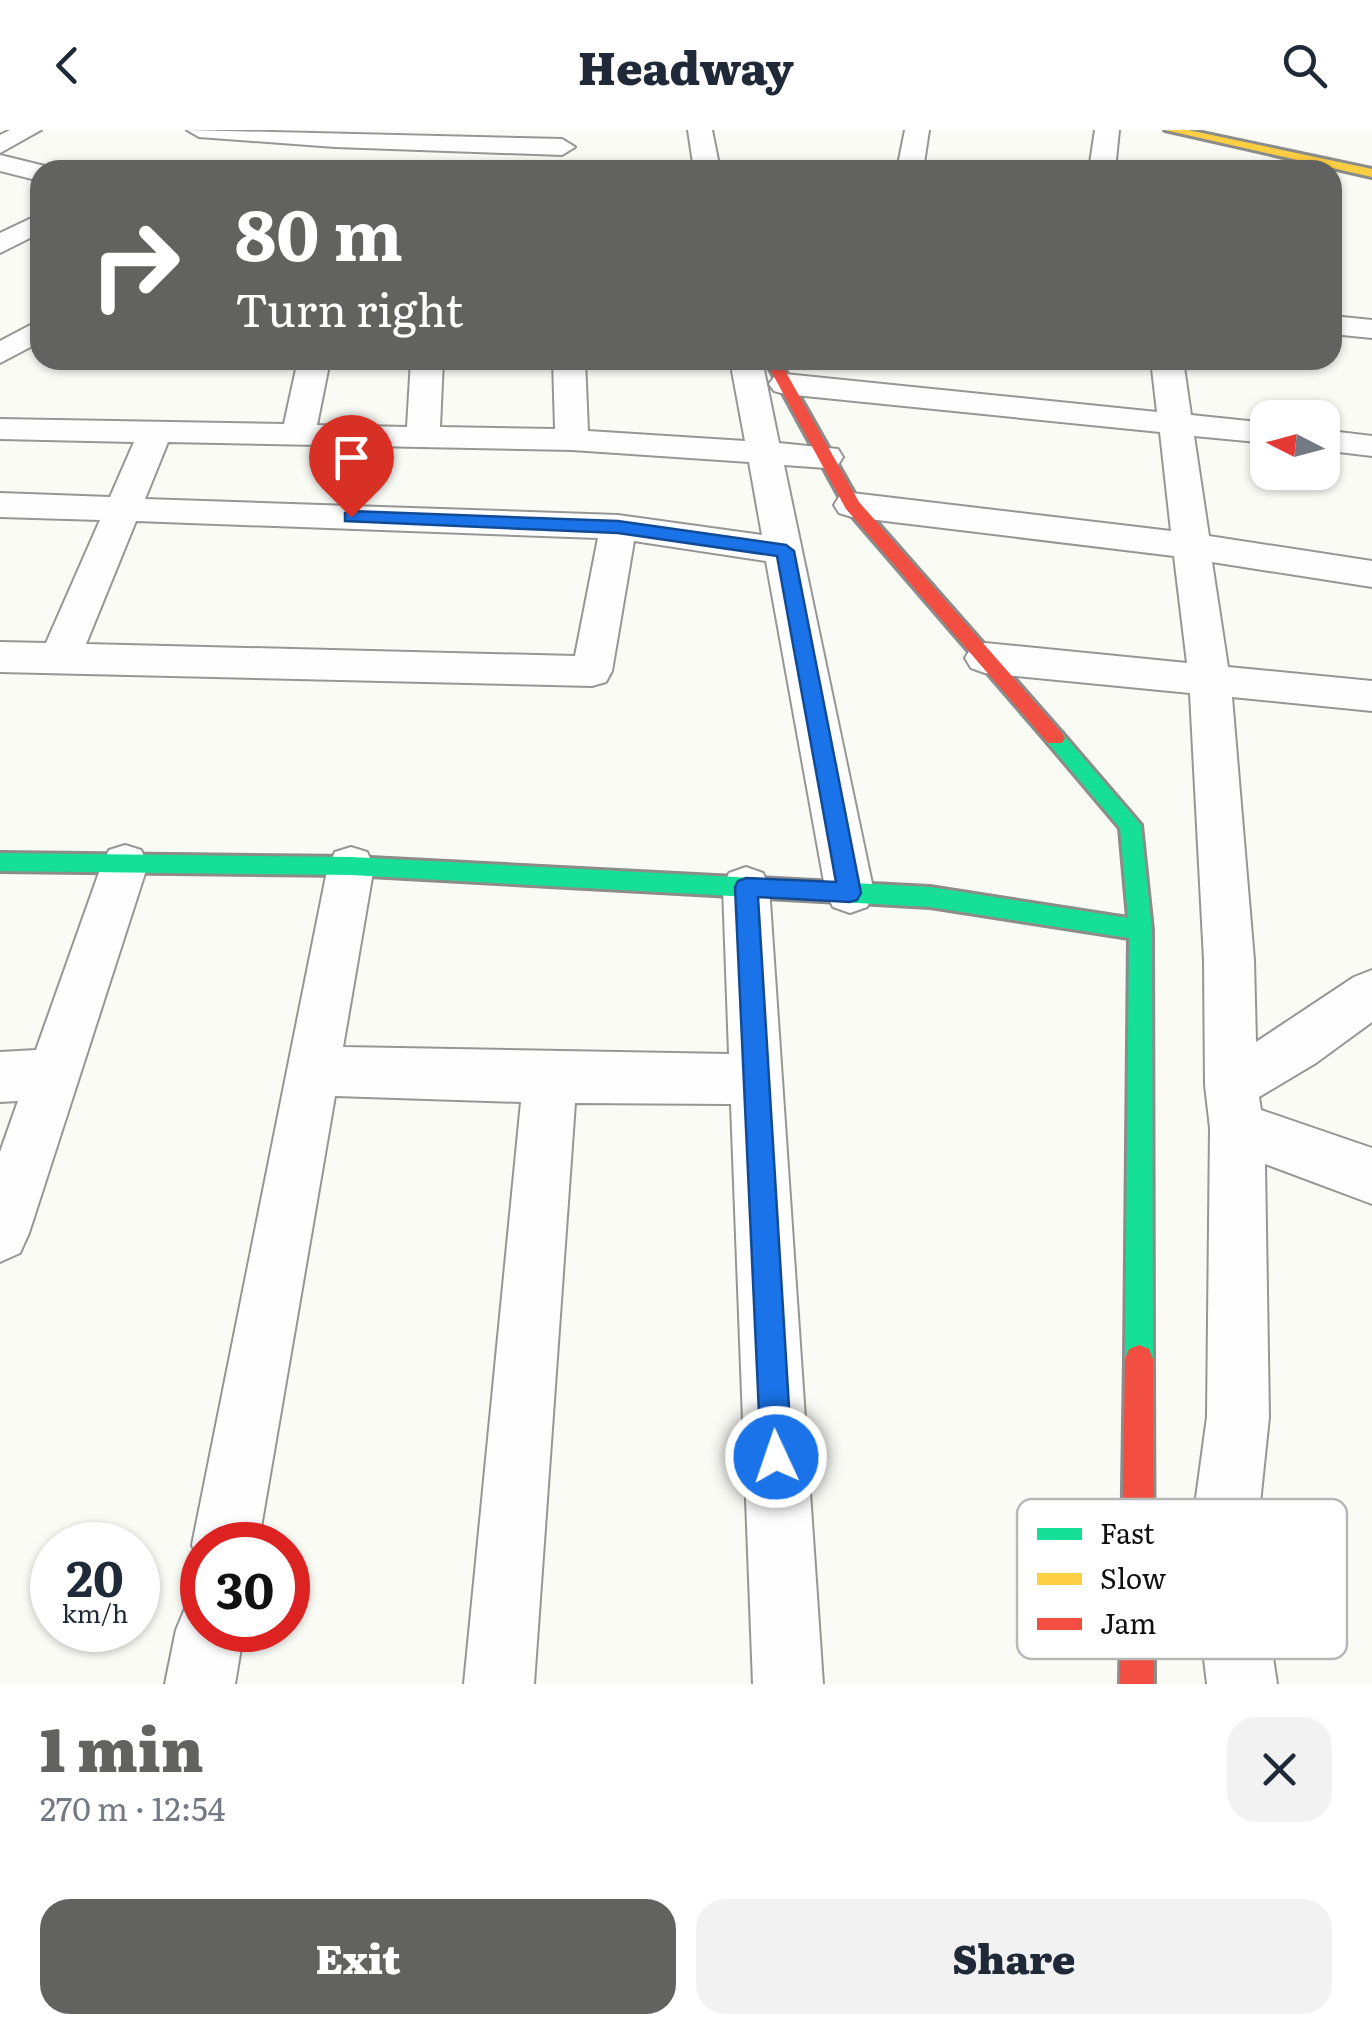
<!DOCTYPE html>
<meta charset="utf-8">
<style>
body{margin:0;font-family:Literata,serif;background:#f2f2f3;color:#1f2937;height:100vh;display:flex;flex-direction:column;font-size:38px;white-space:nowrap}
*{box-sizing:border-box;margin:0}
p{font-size:32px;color:#747a83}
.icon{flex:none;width:55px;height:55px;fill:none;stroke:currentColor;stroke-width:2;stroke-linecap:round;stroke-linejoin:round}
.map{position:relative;height:1554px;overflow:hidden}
.details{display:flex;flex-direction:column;background:#fff;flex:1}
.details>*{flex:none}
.hud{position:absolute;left:30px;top:30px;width:1312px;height:210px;border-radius:30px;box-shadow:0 2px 8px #0004;background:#626260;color:#fff;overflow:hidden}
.needle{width:65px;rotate:276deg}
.controls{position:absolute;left:1250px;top:270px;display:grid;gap:20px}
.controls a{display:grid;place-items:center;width:90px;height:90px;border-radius:20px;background:#fff;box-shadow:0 2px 8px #0004;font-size:50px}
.speed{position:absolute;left:30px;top:1392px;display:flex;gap:20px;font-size:50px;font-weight:700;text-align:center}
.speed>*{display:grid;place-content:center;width:130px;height:130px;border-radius:50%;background:#fff;box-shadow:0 2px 8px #0004;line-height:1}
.speed small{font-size:25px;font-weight:400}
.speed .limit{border:15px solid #d22;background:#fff;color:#111}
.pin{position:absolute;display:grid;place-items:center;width:85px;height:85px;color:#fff;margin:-102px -42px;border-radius:50% 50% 50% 0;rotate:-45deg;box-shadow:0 0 10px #0007}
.pin .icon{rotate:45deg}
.me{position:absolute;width:110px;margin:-55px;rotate:357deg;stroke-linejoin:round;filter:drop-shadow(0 0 8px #0008)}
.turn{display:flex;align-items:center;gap:35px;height:210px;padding:0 40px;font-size:45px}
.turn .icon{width:130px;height:130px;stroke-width:2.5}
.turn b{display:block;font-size:70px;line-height:85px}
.round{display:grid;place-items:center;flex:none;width:105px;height:105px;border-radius:30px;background:#f2f2f3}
.overview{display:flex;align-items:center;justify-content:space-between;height:170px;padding:0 40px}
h1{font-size:60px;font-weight:800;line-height:75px;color:#626260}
.action{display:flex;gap:20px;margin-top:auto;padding:20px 40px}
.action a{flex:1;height:115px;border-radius:30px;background:#626260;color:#fff;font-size:40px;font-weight:800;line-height:115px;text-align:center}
.action a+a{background:#f2f2f3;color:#1f2937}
header{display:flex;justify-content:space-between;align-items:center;height:130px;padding:0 40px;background:#fff;font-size:45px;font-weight:800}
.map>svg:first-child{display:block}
</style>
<header><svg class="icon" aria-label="back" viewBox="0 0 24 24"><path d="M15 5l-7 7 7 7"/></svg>Headway<svg class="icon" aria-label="search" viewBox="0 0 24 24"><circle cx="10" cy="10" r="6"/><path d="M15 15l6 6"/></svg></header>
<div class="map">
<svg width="1372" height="1554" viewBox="0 0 1372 1554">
<rect width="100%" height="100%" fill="#fbfbf6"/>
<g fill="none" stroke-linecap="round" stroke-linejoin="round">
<g stroke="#969694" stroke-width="4">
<path id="street" d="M10 0H41L0 23V5Z
M187 0 562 9 575 17 562 25 335 17 199 7Z
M688 0H712L720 40H694Z
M905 0H929L923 40H897Z
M1095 0H1119L1115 40H1089Z
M0 25 49 37 51 40H40V51L0 41Z
M40 84V103L0 123V103Z
M1332 186 1372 190V208L1332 204Z
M40 190V212L0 233V211Z
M298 230H330L317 295 407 297 411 230H443L440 297 555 299 553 230H585L588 301 745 311 730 230H762L779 313 838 319 843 327 838 335 826 338 784 335 874 763 867 777 850 783 833 777 826 763 766 431 634 411 612 541 606 552 592 556 0 542V512L46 513 100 390 0 387V363L110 367 134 312 0 309V289L284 294ZM168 312 572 320 749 332 762 405 618 385 145 369ZM136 391 598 408 575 526 86 514Z
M1151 230H1183L1191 285 1268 293V313L1194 306 1209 406 1372 431V457L1212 432 1228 537 1372 551V581L1232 567 1254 830 1256 912 1354 847 1372 840V892L1316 933 1259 967 1261 980 1372 1018V1074L1265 1034 1269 1287 1256 1412 1277 1554H1207L1190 1412 1207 1287 1210 998 1205 955 1204 830 1190 563 985 543 971 538 965 528 971 518 985 513 1187 533 1174 426 852 387 839 383 834 375 839 367 852 363 1171 401 1160 302 785 264 774 261 769 254 774 247 785 244 1157 282Z
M1322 300 1372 306V326L1322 320Z
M125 715 141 720 148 734 29 1103 20 1123 0 1132V1022L18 971 0 972V922L36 920 102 734 109 720Z
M351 717 367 722 374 736 343 917 729 924 723 757 729 743 746 737 763 743 769 757 823 1554H753L731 974 575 973 534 1554H464L521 972 335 966 258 1415H202V1438L192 1415 328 736 335 722Z
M202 1469V1500H244L235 1554H165L176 1500 186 1476Z"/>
</g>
<g stroke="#8c8c8a" stroke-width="6">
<path id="fast" d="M1055 600 1062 603 1141 695 1152 800 1153 1229 1149 1239 1139 1243 1129 1239 1125 1229 1129 808 930 777 351 745 0 741V723L351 727 930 757 1128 788 1120 698 1048 613 1045 608Z"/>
</g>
<g stroke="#8c8c8a" stroke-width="6">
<path id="slow" d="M1165 0H1188L1372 39V47Z"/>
</g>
<g stroke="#8c8c8a" stroke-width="6">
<path id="jam" d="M765 230H779L859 372 1062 603 1065 608 1062 613H1048L846 379Z
M1139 1215 1149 1219 1153 1229 1154 1554H1120L1125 1229 1129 1219Z"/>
</g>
<use href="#street" fill="#fefefe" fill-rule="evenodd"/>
<use href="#fast" fill="#16e098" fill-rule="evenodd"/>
<use href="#slow" fill="#ffcf43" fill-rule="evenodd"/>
<use href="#jam" fill="#f24e42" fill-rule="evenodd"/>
</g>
<path fill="#1a73e8" stroke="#114b97" stroke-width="2.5" d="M351 381 618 391 786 415 794 421 861 763 857 770 850 772 758 767 792 1327 787 1338 776 1342 766 1338 761 1327 735 757 738 751 746 748 836 752 777 426 618 403 345 391V383Z"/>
<rect x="1017" y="1369" width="330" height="160" rx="15" fill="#fff" stroke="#b7b7b7" stroke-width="2.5"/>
<rect x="1037" y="1398" width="45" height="12" fill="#16e098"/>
<rect x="1037" y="1443" width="45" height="12" fill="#ffcf43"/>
<rect x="1037" y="1488" width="45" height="12" fill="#f24e42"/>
<g font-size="28" fill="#101010">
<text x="1100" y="1414">Fast</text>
<text x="1100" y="1459">Slow</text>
<text x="1100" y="1504">Jam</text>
</g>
</svg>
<div class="controls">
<a><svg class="needle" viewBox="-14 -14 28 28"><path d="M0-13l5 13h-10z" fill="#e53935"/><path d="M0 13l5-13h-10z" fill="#747a83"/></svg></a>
</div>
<div class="speed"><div>20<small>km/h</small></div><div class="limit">30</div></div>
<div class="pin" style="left:351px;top:387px;background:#d93025"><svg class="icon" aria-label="arrive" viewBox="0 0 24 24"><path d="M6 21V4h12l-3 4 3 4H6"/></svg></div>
<svg class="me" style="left:776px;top:1327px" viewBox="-20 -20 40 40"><circle r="17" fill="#1a73e8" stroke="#fff" stroke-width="3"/><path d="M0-11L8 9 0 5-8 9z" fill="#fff"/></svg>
<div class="hud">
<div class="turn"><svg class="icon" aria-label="right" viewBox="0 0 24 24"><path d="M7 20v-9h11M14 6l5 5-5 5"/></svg><div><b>80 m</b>Turn right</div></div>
</div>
</div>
<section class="details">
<div class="overview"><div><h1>1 min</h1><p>270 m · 12:54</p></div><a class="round"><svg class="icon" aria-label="close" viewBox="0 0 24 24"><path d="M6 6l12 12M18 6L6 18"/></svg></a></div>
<div class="action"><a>Exit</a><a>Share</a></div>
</section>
